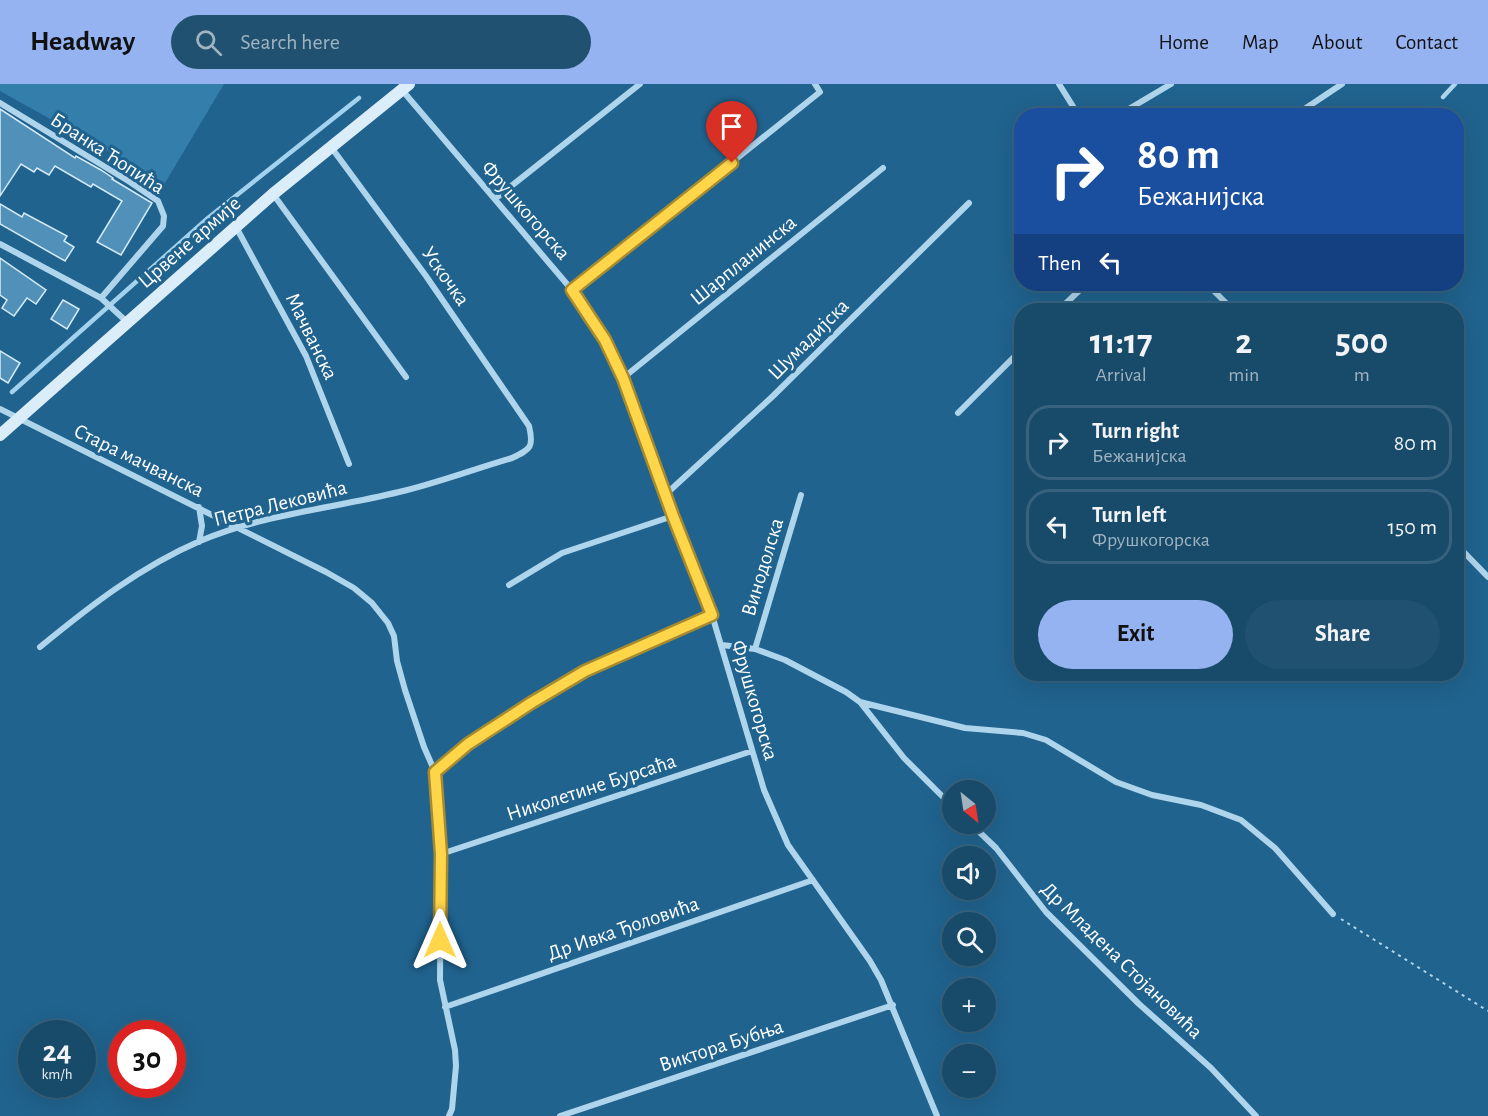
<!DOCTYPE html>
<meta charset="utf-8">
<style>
body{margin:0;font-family:"Alegreya Sans",sans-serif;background:#215170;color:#f1f3f6;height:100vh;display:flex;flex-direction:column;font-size:22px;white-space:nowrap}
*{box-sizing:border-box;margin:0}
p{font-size:20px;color:#9fb3c1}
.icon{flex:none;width:33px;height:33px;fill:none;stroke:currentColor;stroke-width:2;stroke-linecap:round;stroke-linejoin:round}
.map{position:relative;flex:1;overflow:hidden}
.details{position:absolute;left:1014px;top:219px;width:450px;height:378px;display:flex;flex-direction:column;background:#184a6a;border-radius:24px;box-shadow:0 6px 24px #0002,0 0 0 2px #36627e}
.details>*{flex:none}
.guide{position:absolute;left:1014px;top:24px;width:450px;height:183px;border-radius:24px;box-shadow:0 6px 24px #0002,0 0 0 2px #36627e;background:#1a4fa0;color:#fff;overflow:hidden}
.needle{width:39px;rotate:150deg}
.fabs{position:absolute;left:942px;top:696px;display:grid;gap:12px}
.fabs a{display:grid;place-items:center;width:54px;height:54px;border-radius:50%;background:#184a6a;box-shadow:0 6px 24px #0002,0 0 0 2px #36627e;font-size:30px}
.speed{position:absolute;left:18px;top:936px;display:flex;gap:12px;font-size:30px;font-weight:700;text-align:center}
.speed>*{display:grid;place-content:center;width:78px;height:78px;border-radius:50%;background:#184a6a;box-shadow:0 6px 24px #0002,0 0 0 2px #36627e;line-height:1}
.speed small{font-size:15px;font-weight:400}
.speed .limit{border:9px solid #d22;background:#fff;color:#111}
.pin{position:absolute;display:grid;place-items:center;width:51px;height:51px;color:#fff;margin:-62px -26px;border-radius:50% 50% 50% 0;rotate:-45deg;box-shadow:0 0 6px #0007}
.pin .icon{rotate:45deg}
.me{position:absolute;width:66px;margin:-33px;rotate:0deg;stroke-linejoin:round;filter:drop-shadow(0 0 4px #0008)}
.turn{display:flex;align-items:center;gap:21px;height:126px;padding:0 24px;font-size:27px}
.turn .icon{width:78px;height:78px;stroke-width:2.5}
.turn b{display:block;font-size:42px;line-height:51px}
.then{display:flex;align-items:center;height:57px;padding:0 24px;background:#0003;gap:12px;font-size:22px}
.eta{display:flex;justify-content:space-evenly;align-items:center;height:102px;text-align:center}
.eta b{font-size:36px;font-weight:600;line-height:42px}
.button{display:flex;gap:12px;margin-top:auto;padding:12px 24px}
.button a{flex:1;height:69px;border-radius:36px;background:#95b2f1;color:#111;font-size:24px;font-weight:600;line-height:69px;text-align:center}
.button a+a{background:#215170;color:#f1f3f6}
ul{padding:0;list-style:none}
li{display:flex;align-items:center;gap:18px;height:75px;margin:0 12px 9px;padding:0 12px;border:3px solid #36627e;border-radius:24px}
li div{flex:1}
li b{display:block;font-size:22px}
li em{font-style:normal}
header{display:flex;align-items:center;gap:36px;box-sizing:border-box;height:84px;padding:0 30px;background:#95b2f1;color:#111}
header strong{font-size:28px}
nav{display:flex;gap:33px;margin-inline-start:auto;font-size:21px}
.search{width:420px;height:54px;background:#215170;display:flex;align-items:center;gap:15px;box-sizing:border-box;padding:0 21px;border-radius:33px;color:#9fb3c1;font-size:22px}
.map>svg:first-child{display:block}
</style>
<header>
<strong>Headway</strong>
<div class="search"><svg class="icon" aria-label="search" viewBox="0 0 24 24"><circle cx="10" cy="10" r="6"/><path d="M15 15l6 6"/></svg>Search here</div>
<nav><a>Home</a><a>Map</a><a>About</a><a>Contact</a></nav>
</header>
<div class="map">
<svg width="1488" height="1032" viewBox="0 0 1488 1032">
<rect width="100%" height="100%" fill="#20638e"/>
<path fill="#347eac" d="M0 0H224L165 99 0 7Z"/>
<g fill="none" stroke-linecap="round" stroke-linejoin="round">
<path stroke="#a3d2ee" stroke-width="4.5" d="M12 308 208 134 359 14"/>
</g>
<path fill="#5191b9" stroke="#d4ebf9" stroke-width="1.5" d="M0 25 75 74 76 72 101 86 113 94 112 95 152 119 121 171 97 158 122 117 93 100 91 103 55 82 49 91 37 84 34 88 21 80 0 112Z
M0 120 22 133 24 129 67 152 64 157 74 163 65 177 0 140Z
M0 174 46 206 36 220 27 214 14 232 2 224 7 216 0 211Z
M63 216 79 225 67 245 51 235Z
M0 267 20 279 8 299 0 294Z"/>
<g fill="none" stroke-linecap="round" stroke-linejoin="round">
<path stroke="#afd5ec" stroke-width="2" stroke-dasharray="3 4.5" stroke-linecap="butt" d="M1341 835 1488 927"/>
<path stroke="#afd5ec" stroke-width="4.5" d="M1443 13 1455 0"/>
<path stroke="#afd5ec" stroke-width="6" d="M1059 0 1079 32
M402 6 572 206 605 256 623 294 673 432 712 531 764 706 788 761 870 877 881 896 937 1032
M0 19 130 98 158 117 164 132 163 142 101 214
M1117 32 1171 0
M1294 32 1342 0
M273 110 406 293
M495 115 640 0
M236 143 306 272 349 380
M0 160 101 214 127 238
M1207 200 1233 226
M572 206 820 8 815 0
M1059 226 1086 200
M623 294 883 84
M0 325 326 488 354 504 372 519 388 539 394 552 397 577 405 606 424 663 435 688 441 770 440 896 455 966 456 982 452 1025 449 1032
M958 329 1022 265
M665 411 773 312 969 119
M199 423 202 442 199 458
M1456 460 1488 493
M509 501 562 469 673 432
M722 561 755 565 785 576 846 608 860 618 904 674 952 722
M40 563C90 522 140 483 200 457 260 431 334 424 399 408 437 399 474 385 512 374 531 365 534 363 529 342L426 192 331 63
M755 565 801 411
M860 618 965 644 1023 649 1046 656 1116 698 1152 711 1201 721 1241 736 1275 764 1333 830
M435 688 468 659 531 619 585 587 712 531
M971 740 996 764 1046 828 1139 920 1211 984 1256 1032
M441 770 752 667
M445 923 813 796
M560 1032 893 921"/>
<path stroke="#dbedf9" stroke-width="12" d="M0 351 273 110 409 0"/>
</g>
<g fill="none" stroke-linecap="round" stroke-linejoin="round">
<g stroke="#a68a30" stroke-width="15">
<path id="route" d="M440 856 441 770 435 688 468 660 531 619 585 587 712 531 673 432 623 294 605 256 572 206 732 79"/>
</g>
<use href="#route" stroke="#ffd54a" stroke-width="10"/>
</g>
<g text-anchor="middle" stroke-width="6" stroke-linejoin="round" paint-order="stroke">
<g font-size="21" fill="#fff" stroke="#20638e">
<text transform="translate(108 69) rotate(33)" y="7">Бранка Ћопића</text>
<text transform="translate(526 126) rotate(49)" y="7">Фрушкогорска</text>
<text transform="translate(189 158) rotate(-41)" y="7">Црвене армије</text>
<text transform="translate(743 176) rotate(-39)" y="7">Шарпланинска</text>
<text transform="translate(446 192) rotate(55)" y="7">Ускочка</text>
<text transform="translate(312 252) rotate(64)" y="7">Мачванска</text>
<text transform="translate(808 255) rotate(-45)" y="7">Шумадијска</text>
<text transform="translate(139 376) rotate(26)" y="7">Стара мачванска</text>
<text transform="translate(280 419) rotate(-14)" y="7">Петра Лековића</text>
<text transform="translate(762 483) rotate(-73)" y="7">Винодолска</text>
<text transform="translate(755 616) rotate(74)" y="7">Фрушкогорска</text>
<text transform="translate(591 703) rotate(-18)" y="7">Николетине Бурсаћа</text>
<text transform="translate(623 844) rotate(-19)" y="7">Др Ивка Ђоловића</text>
<text transform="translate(1122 876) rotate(44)" y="7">Др Младена Стојановића</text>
<text transform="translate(721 961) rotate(-18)" y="7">Виктора Бубња</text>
</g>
</g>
</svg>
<div class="fabs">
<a><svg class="needle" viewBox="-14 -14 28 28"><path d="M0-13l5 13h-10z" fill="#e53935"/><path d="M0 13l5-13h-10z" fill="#9fb3c1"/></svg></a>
<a><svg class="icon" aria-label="sound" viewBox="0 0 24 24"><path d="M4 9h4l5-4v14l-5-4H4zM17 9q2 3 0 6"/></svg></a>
<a><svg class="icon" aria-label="search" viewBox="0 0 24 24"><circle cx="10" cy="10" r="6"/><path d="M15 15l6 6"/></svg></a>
<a>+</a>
<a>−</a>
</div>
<div class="speed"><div>24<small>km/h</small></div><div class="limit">30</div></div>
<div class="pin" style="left:732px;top:79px;background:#d93025"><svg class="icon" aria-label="arrive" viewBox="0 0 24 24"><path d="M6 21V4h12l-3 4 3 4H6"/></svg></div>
<svg class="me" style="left:440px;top:856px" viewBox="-20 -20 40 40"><path d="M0-17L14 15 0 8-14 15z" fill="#ffd54a" stroke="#fff" stroke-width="4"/></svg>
<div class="guide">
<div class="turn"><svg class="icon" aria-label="right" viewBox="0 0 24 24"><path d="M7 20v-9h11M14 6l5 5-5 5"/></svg><div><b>80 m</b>Бежанијска</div></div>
<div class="then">Then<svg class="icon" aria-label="left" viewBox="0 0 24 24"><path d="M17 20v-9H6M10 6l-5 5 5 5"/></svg></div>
</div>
<section class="details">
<div class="eta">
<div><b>11:17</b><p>Arrival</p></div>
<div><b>2</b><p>min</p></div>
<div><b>500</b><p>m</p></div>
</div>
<ul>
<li><svg class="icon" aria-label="right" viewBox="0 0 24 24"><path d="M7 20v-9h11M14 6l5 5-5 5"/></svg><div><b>Turn right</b><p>Бежанијска</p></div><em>80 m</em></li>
<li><svg class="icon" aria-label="left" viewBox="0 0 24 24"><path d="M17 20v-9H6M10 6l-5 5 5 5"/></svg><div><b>Turn left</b><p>Фрушкогорска</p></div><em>150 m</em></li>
</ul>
<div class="button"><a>Exit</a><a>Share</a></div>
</section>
</div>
